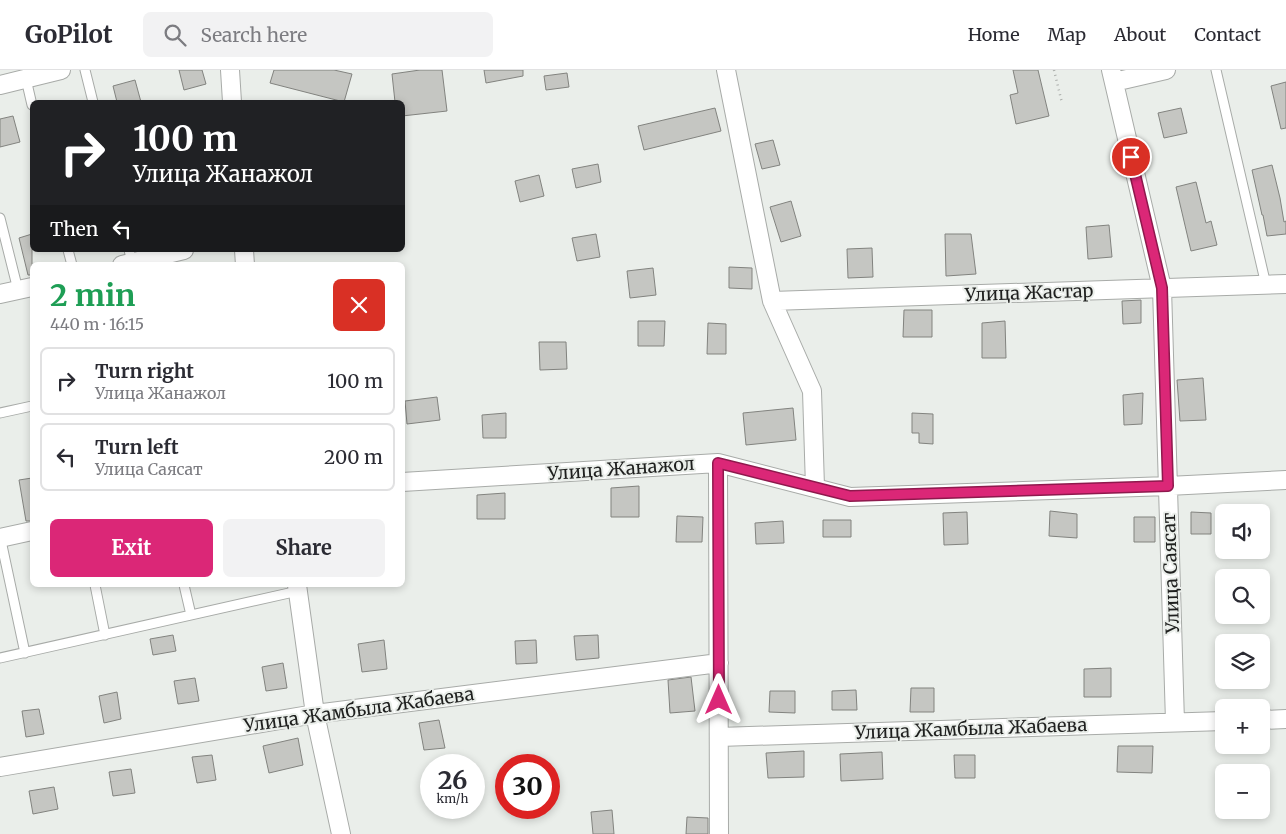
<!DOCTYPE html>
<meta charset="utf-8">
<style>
body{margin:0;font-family:Merriweather,serif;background:#f2f2f3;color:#2b2b33;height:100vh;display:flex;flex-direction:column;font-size:19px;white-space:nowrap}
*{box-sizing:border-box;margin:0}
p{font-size:16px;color:#7c7c81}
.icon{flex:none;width:28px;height:28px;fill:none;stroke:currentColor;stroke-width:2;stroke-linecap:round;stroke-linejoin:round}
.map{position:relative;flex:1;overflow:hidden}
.drawer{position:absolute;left:30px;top:192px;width:375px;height:325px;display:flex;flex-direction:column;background:#fff;border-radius:8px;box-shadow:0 2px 8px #0003}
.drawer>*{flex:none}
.banner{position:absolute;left:30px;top:30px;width:375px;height:152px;border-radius:8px;box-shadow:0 2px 8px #0003;background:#202124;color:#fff;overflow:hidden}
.controls{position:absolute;left:1215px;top:434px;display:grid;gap:10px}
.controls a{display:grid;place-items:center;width:55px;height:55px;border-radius:8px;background:#fff;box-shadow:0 2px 8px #0003;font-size:25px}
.speed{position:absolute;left:420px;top:684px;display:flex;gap:10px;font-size:25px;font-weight:700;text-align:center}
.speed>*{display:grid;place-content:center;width:65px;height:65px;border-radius:50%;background:#fff;box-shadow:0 2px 8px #0003;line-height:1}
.speed small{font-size:12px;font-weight:400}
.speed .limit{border:8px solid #d22;background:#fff;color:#111}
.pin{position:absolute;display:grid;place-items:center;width:42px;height:42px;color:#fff;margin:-21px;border:2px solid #fff;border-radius:50%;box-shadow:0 1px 5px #0007}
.me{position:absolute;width:55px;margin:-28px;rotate:0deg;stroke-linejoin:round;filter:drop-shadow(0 0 4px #0008)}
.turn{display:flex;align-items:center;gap:18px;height:105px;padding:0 20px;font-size:22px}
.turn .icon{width:65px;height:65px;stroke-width:2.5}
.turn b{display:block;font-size:35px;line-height:42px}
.then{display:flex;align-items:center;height:48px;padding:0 20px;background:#0003;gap:10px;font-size:19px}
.round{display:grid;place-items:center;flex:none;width:52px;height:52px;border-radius:8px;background:#f2f2f3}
.summary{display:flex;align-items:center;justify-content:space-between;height:85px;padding:0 20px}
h1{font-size:30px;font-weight:700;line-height:38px;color:#1e9e55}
.primary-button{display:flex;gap:10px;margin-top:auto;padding:10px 20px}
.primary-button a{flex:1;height:58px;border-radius:8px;background:#db2777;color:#fff;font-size:20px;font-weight:700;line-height:58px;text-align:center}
.primary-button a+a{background:#f2f2f3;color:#2b2b33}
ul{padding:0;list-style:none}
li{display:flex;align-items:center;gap:15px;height:68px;margin:0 10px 8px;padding:0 10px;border:2px solid #e1e1e2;border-radius:8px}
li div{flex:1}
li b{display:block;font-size:19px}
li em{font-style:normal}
header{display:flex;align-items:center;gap:30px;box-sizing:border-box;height:70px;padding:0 25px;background:#fff;border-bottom:1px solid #e1e1e2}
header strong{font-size:24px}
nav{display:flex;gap:28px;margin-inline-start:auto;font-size:18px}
.search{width:350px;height:45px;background:#f2f2f3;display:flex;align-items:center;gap:12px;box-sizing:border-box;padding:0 18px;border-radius:8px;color:#7c7c81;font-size:19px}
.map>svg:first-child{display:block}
</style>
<header>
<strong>GoPilot</strong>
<div class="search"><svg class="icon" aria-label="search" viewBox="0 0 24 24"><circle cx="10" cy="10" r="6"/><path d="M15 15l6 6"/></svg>Search here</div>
<nav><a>Home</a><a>Map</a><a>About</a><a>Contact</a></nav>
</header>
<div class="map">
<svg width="1286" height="764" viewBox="0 0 1286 764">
<rect width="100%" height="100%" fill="#eaeeea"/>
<path fill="#c5c6c2" stroke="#82837f" d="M179 0H202L206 14 184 20Z
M274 0H334L352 4 344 32 270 13Z
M420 0H442L447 41 402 46V32H395L392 4Z
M484 0H523V6L486 13Z
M1013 0H1038L1049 46 1016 54 1010 25 1018 23Z
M567 3 569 17 546 20 544 6Z
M135 10 141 32H117L113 16Z
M1286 12V58L1281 59 1271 16Z
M715 38 721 61 644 80 638 56Z
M1181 38 1187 63 1164 68 1158 43Z
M13 46 20 72 0 77V49Z
M773 70 780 95 762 99 755 74Z
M598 94 601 112 576 118 572 99Z
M1272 95 1280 128 1284 152 1286 151V164L1267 166 1263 145H1262L1252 100Z
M539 105 544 126 520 132 515 111Z
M1196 112 1206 153 1211 151 1217 175 1191 181 1176 117Z
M791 131 801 166 781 172 770 137Z
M1109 155 1112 187 1088 189 1086 157Z
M32 164V205H28L19 168Z
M596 164 600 187 577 191 572 168Z
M945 164H971L976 204 946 206Z
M872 178 873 207 848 208 847 179Z
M729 197 752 198V219L729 218Z
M653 198 656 225 630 228 627 201Z
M1141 230V253L1123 254 1122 231Z
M904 240H932V267H903Z
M638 251H665L664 276H638Z
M1005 251 1006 288H982V253Z
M708 253 726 254V284H707Z
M539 272H566L567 299 540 300Z
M1203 308 1206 350 1180 351 1177 310Z
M1143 323 1142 354 1124 355 1123 325Z
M437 327 440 350 407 354 405 331Z
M793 338 796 370 746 375 743 343Z
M506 343V368H483L482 345Z
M912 343 933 344V374L919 373V363H912Z
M32 408V451H26L19 410Z
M639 416V447H611V418Z
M505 423V449H477V425Z
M1050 441 1077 444V468L1049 466Z
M967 442 968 474 944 475 943 443Z
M1191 442 1211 443V464H1191Z
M677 446 703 447 702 472H676Z
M1134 447H1155V472H1134Z
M823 450H851V467H823Z
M783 451 784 473 756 474 755 453Z
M173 565 176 581 153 585 150 569Z
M598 565 599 588 576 590 574 566Z
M384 570 387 599 362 602 358 574Z
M536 570 537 593 516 594 515 571Z
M283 593 287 618 266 621 262 597Z
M1111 598V627H1084V599Z
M691 607 695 641 670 643 668 610Z
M195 608 199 631 178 634 174 611Z
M911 618H934V642H910Z
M856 620 857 640H832V621Z
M770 621H795V643L769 642Z
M117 622 121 649 104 653 99 626Z
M39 639 44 664 26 667 22 641Z
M439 650 445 678 424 680 419 653Z
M298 668 303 695 269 703 263 676Z
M1118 676H1153L1152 703 1117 702Z
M804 681V707L768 708 766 683Z
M882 682 883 709 841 711 840 684Z
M212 685 216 710 197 713 192 687Z
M954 685H975V708H955Z
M131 699 135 723 113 726 109 702Z
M54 717 58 739 33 744 29 721Z
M612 740 614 764H593L591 742Z
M687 747 708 748V764H686Z"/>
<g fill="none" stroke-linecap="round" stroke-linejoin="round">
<g stroke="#a8aba8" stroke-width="11">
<path id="service" d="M85 0 93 32
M1216 0 1266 215
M26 9 32 35
M0 148 18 220
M68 180 72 195
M129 180 132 192
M0 343 32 336
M0 466 25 583
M95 515 105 565
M184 515 191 545
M0 588 298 521"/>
</g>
<g stroke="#a8aba8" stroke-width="20">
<path id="minor" d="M230 0 232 32
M726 0 772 231 812 321 815 417
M1111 0 1162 218 1175 652
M1114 12 1166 0
M0 15 61 0
M244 180 245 195
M122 195 184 180
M0 224 32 217
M772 231 1286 214
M718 393 719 764
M402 412 718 393 850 427 1168 416 1286 410
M0 468 32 461
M297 515 315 644 341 764
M1261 650 1286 649
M719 667 1224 651
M0 697 315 644 719 593"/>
</g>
<path stroke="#acafac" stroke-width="2.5" stroke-dasharray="1 4" stroke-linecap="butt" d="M1054 0 1062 33"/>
<use href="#service" stroke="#fff" stroke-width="9"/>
<use href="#minor" stroke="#fff" stroke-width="18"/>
</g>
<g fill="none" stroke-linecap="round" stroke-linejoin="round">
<g stroke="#8e194d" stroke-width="12">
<path id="route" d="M719 630 718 393 850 426 1168 416 1162 218 1131 87"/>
</g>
<use href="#route" stroke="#db2777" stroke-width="9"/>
</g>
<g text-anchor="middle" stroke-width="4" stroke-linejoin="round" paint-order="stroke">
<g font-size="18" fill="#1e1f1e" stroke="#eaeeea">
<text transform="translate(1029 223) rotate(-2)" y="6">Улица Жастар</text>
<text transform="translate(621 399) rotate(-4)" y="6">Улица Жанажол</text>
<text transform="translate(1171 503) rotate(-92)" y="6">Улица Саясат</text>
<text transform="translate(359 640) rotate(-8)" y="6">Улица Жамбыла Жабаева</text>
<text transform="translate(971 659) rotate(-2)" y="6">Улица Жамбыла Жабаева</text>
</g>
</g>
</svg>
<div class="controls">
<a><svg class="icon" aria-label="sound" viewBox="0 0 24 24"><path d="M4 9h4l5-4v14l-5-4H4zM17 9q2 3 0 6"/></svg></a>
<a><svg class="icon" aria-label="search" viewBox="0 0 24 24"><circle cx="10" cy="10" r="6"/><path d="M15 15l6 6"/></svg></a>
<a><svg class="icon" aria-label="layers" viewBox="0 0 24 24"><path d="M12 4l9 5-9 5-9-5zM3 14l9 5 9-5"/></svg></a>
<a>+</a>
<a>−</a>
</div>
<div class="speed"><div>26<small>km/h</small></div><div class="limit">30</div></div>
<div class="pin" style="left:1131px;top:87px;background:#d93025"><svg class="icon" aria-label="arrive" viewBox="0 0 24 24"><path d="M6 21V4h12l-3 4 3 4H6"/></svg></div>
<svg class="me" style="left:719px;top:630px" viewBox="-20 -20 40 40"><path d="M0-17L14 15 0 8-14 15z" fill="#db2777" stroke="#fff" stroke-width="4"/></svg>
<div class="banner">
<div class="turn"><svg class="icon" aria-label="right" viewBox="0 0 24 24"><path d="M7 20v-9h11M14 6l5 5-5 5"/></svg><div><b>100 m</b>Улица Жанажол</div></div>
<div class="then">Then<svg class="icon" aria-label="left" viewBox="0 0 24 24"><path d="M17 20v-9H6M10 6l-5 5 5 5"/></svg></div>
</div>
<section class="drawer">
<div class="summary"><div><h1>2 min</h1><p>440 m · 16:15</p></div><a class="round" style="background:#d93025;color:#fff"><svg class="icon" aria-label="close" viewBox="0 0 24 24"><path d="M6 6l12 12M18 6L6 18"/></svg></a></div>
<ul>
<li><svg class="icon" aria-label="right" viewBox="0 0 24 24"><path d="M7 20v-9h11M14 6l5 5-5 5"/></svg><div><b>Turn right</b><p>Улица Жанажол</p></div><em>100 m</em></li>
<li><svg class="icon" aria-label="left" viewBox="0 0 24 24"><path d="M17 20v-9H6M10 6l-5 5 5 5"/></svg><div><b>Turn left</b><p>Улица Саясат</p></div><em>200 m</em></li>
</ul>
<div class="primary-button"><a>Exit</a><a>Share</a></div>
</section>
</div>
